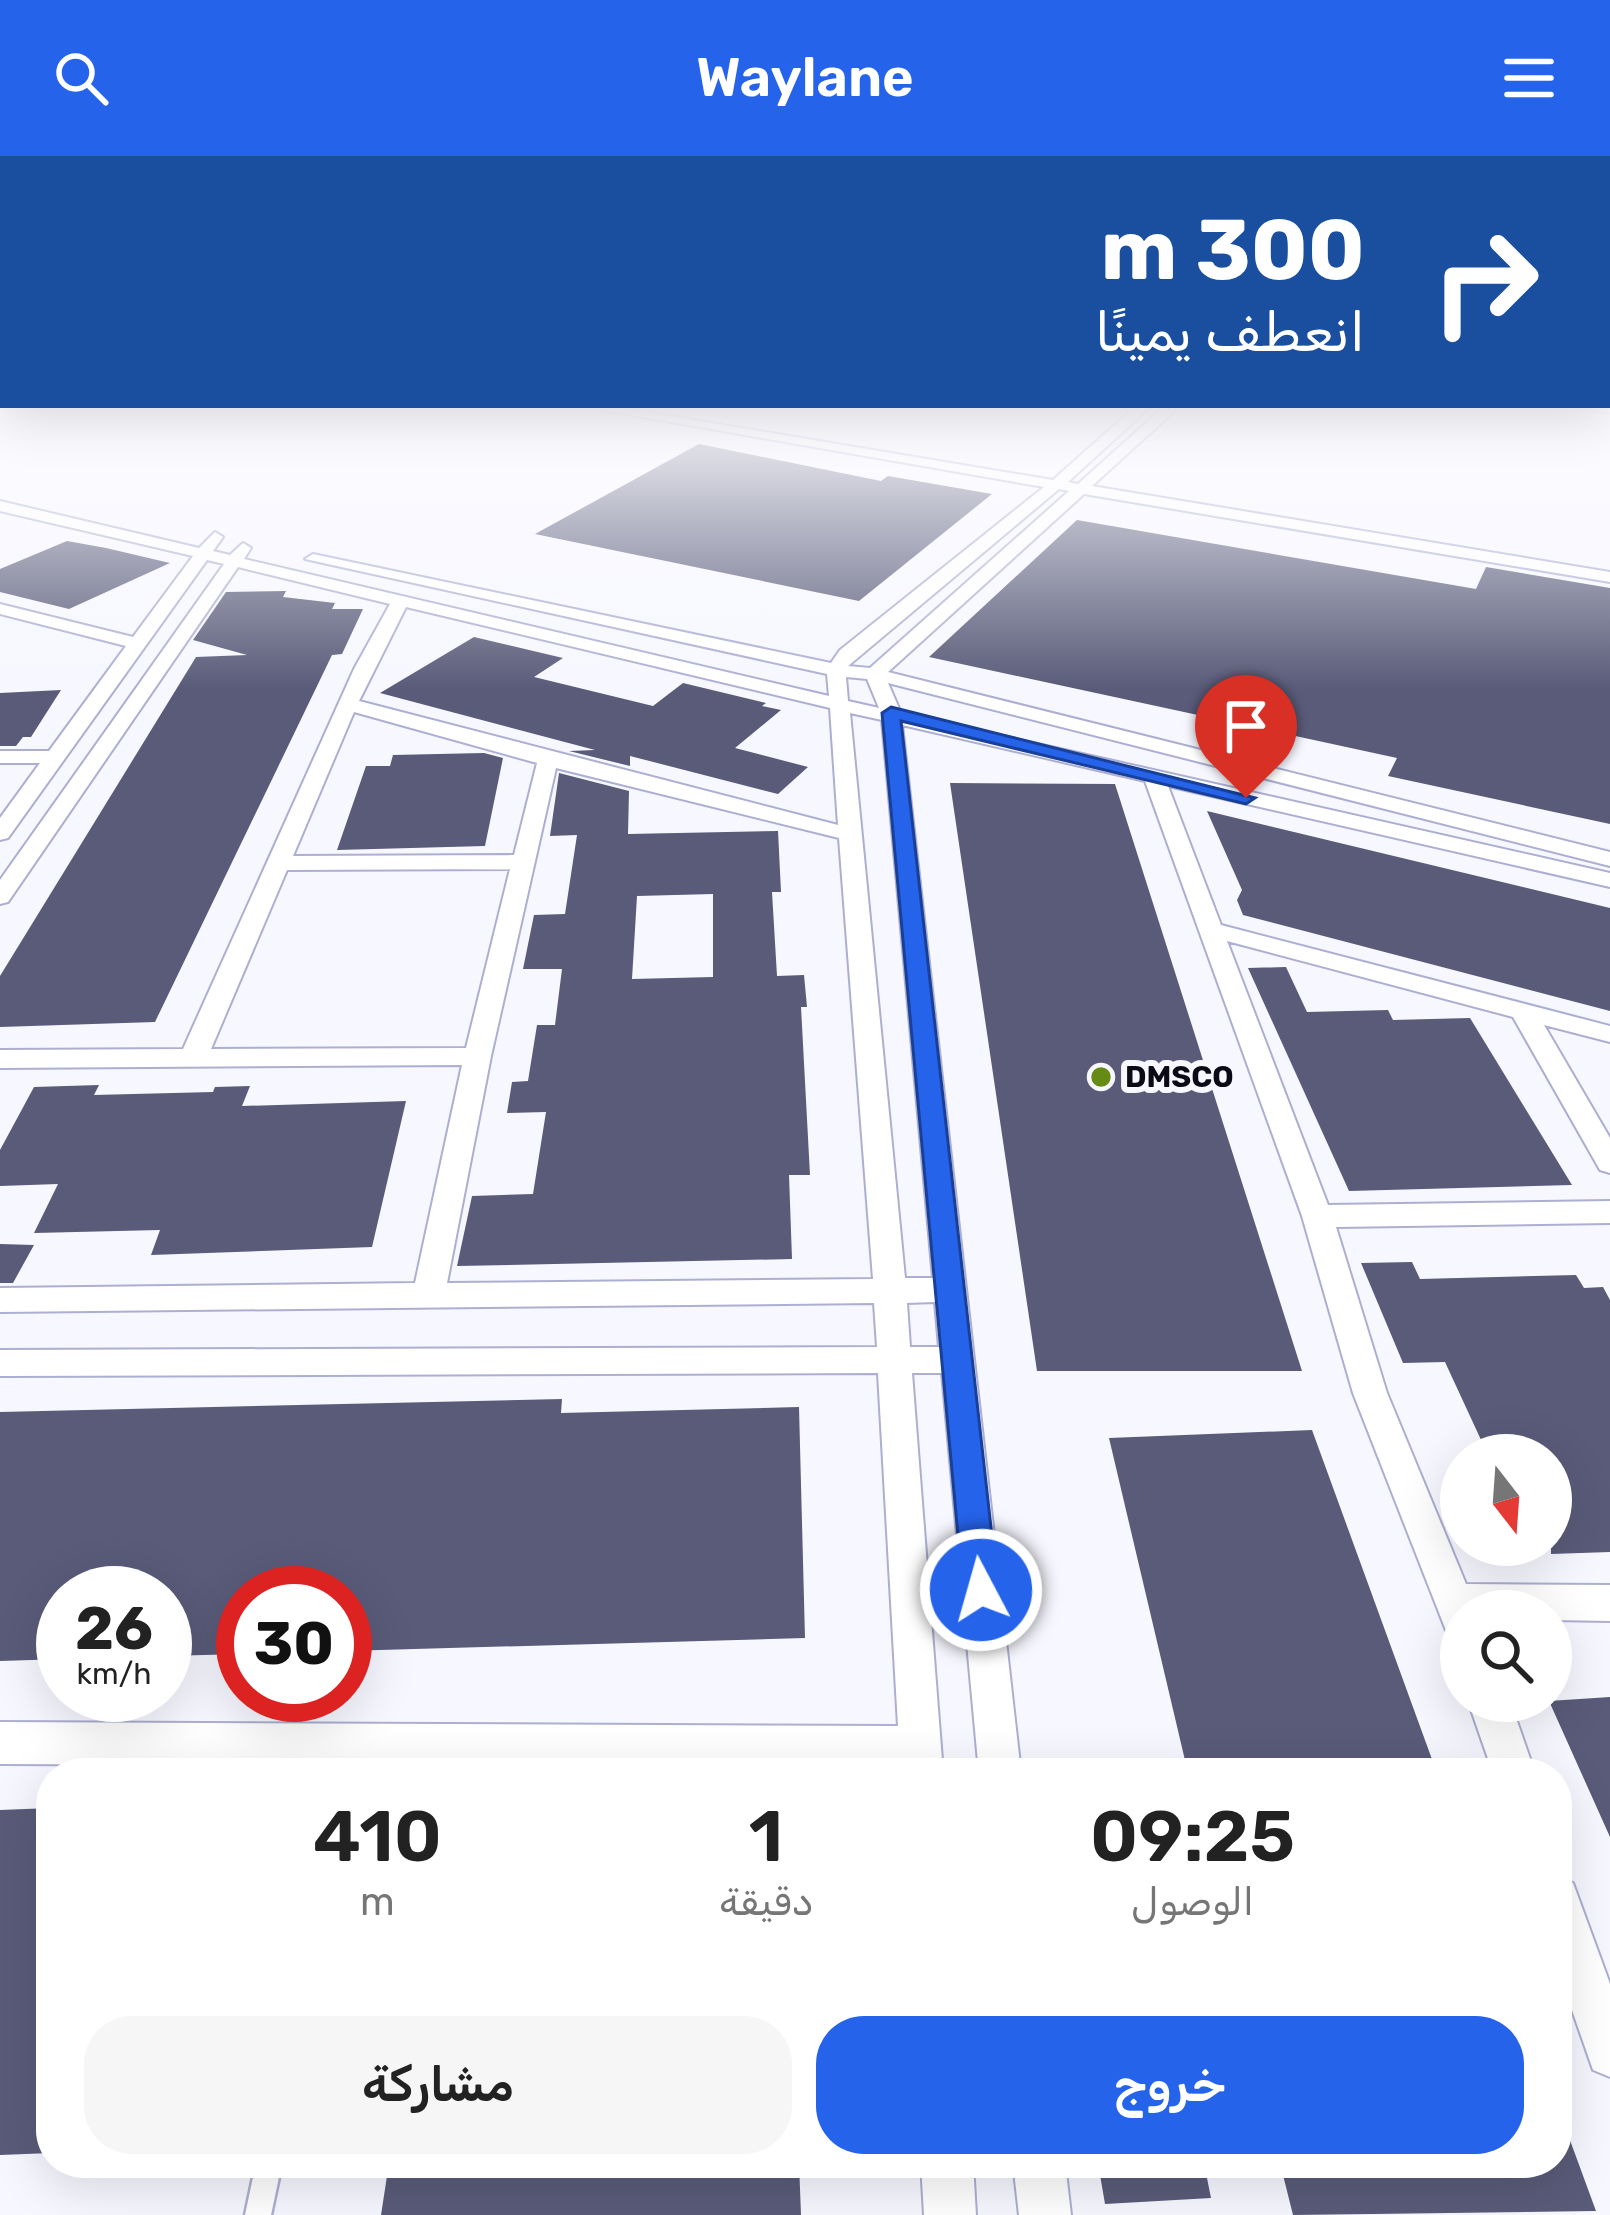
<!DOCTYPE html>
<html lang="ar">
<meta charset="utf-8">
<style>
body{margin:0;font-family:Rubik,Vazirmatn,sans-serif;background:#f6f6f6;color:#222;direction:rtl;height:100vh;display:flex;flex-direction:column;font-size:45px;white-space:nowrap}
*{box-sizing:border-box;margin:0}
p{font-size:39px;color:#767676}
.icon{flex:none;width:66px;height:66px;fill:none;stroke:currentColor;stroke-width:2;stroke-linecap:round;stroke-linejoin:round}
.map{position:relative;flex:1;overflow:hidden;direction:ltr}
.details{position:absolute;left:36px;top:1602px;width:1536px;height:420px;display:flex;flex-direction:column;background:#fff;border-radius:48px;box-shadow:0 12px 48px #0002;direction:rtl}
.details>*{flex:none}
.hud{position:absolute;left:0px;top:0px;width:1611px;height:252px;box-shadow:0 12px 48px #0002;direction:rtl;background:#1a4fa0;color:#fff;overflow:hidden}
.needle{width:78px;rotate:163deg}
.controls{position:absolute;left:1440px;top:1278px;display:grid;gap:24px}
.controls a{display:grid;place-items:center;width:132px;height:132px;border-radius:50%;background:#fff;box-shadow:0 12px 48px #0002;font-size:60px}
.speed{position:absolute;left:36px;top:1410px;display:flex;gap:24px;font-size:60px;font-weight:700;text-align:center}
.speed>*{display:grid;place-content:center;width:156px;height:156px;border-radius:50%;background:#fff;box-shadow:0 12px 48px #0002;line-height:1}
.speed small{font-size:30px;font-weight:400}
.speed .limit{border:18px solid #d22;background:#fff;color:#111}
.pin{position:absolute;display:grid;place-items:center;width:102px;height:102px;color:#fff;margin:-123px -51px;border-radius:50% 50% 50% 0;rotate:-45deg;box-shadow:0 0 12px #0007}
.pin .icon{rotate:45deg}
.me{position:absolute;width:132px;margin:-66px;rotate:354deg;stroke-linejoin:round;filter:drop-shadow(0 0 9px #0008)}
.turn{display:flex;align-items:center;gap:42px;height:252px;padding:0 48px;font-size:54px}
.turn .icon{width:156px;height:156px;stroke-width:2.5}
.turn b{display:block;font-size:84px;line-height:102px}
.eta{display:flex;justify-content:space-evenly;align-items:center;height:204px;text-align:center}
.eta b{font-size:72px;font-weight:600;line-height:84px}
.cta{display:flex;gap:24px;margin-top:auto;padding:24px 48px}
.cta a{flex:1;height:138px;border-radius:48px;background:#2563eb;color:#fff;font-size:48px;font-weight:600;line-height:138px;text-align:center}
.cta a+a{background:#f6f6f6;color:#222}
header{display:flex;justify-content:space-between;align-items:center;height:156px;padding:0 48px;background:#2563eb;color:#fff;font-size:54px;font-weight:600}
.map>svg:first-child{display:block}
</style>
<header><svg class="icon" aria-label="menu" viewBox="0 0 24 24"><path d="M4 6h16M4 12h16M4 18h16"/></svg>Waylane<svg class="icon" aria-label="search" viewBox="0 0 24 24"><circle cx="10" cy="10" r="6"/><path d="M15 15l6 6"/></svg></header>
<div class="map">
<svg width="1610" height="2059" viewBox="0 0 1610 2059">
<rect width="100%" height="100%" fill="#f7f7ff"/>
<path fill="#595b79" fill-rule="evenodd" d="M699 288 881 325 888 320 992 338 859 445 535 378Z
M1077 364 1476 433 1486 411 1610 432V668L1388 620 1397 602 929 501Z
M67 385 106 392 170 407 69 453 0 436V413Z
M286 435 283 441 335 447 332 453H363L342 498 332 499 155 866 0 871V820L196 501 247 499 193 484 226 436Z
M474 481 563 502 534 521 653 550 683 527 766 547 762 550 781 554 735 592 808 611 778 638 630 600V610L569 595 595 594 380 537Z
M61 534 31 581H23L16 590H0V537Z
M484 597 503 602 485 690 337 694 366 610H390L393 599Z
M559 617 629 635 628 678 778 675 781 736H772L777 820 804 819 807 851H801L810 1019H789L792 1103 457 1110 472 1040 533 1038 546 956 507 957 512 926 528 925 537 869H555L562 813H523L534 759 565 758 577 679 550 680ZM713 738V821L632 823 637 740Z
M950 627 1115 628 1302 1215H1037Z
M1207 655 1610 752V855L1243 759 1237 744 1242 734Z
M1286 811 1307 856 1388 854 1393 864 1470 862 1572 1029 1349 1035 1248 812Z
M99 929 94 939 213 936 215 931 250 930 242 950 406 945 372 1091 151 1099 160 1074 34 1077 58 1028 0 1030V994L34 931Z
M0 1088 34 1089 13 1127H0Z
M1412 1106 1420 1123 1576 1119 1584 1132 1603 1131 1610 1144V1396L1551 1398V1299H1488L1445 1206 1403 1207 1361 1107Z
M562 1243 561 1257 799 1251 805 1482 345 1495V1437H243V1498L165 1500V1437H63V1503L0 1505V1256Z
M1312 1274 1437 1617H1188L1109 1282Z
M1610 1541V1681L1549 1545Z
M51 1652V1997L0 1999V1654Z
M1560 1957 1596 2055 1293 2059 1280 2007H1557Z
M389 2007H799L801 2059H381Z
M1098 2007H1204L1211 2042 1105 2048Z"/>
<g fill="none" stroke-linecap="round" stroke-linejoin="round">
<g stroke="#acafd1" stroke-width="5">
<path id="service" d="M256 2007H282L271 2059H245Z"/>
</g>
<g stroke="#acafd1" stroke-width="4">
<path id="minor" d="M573 249H604L1053 324 1137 249H1152L1068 326 1078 328 1166 249H1181L1092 330 1610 416V426L1084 338 888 516 1610 696V710L888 527 901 557 1610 717V731L1168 630 1221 769 1610 870V886L1544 869 1610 982V1017L1600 1014 1513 861 1227 785 1328 1049 1610 1045V1067L1336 1071 1387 1237 1466 1428 1610 1429V1465L1551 1464V1455H1461V1482L1447 1477 1353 1237 1302 1060 1145 625 902 569 1021 1617H979L942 1217H912L943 1617H901L900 1612 0 1608V1566L898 1570 878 1217 0 1220V1194L877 1191 874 1147 0 1156V1132L415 1127 462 909 0 912V894L183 893 354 513 390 448 238 411 8 746 0 748V724L224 408 207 404 8 682 0 684V662L40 607H0V595H49L126 490 0 458V448L133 481 193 400 0 355V345L199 392 215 376 223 381 213 395 230 399 243 387 251 392 244 403 829 540 827 518 305 403 313 398 831 507 840 494 1044 331ZM1059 333 1069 335 870 512 848 510ZM406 451 830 552 838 669 359 545ZM846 521 867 523 879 552 848 545ZM354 556 537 607 514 699 293 700ZM850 557 882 564 933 1122H905ZM556 612 839 682 873 1123 447 1127 491 900ZM510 713 466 892 211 893 287 714ZM935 1146 939 1191H910L907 1147Z
M1468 1545H1510L1535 1617H1493Z
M1557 1720 1573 1727 1610 1828V1921L1593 1914 1557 1811Z
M921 2007H973L976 2059H924Z
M1013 2007H1065L1071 2059H1019Z"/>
</g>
<g stroke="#acafd1" stroke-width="5">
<path id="secondary" d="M1610 247V257L1575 249H1608Z"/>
</g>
<use href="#service" fill="#fff" fill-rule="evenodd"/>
<use href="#minor" fill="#fff" fill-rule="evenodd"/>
<use href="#secondary" fill="#e8f4d2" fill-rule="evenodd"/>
</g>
<linearGradient id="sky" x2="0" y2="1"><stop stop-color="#88aae9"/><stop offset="0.46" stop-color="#fbfbff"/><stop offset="1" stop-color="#fbfbff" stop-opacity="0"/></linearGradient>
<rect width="1610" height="533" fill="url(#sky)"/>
<path fill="#2563eb" stroke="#184099" stroke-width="3" d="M891 551 1255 642 1246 648 901 565 998 1434 993 1445 981 1450 968 1445 963 1434 882 557Z"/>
<circle fill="#668b14" stroke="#f7f7ff" stroke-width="4.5" cx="1101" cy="921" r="12"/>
<g text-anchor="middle" stroke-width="12" stroke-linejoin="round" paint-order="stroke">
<g font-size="30" font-weight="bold" fill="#0a0b16" stroke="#f7f7ff" text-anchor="start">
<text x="1125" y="931">DMSCO</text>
</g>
</g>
</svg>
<div class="controls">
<a><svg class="needle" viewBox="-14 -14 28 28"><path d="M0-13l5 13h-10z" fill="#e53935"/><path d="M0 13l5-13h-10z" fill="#767676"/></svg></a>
<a><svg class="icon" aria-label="search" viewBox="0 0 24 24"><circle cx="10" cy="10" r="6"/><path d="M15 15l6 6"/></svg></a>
</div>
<div class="speed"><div>26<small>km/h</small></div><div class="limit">30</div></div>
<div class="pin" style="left:1246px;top:642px;background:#d93025"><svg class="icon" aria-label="arrive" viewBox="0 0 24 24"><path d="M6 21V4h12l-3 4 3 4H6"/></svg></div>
<svg class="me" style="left:981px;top:1434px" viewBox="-20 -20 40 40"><circle r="17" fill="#2563eb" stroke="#fff" stroke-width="3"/><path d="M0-11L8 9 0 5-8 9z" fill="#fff"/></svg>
<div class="hud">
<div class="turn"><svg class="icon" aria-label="right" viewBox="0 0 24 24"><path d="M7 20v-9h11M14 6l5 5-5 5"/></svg><div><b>300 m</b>انعطف يمينًا</div></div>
</div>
<section class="details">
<div class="eta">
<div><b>09:25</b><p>الوصول</p></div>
<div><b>1</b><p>دقيقة</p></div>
<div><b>410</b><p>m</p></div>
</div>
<div class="cta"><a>خروج</a><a>مشاركة</a></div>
</section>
</div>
